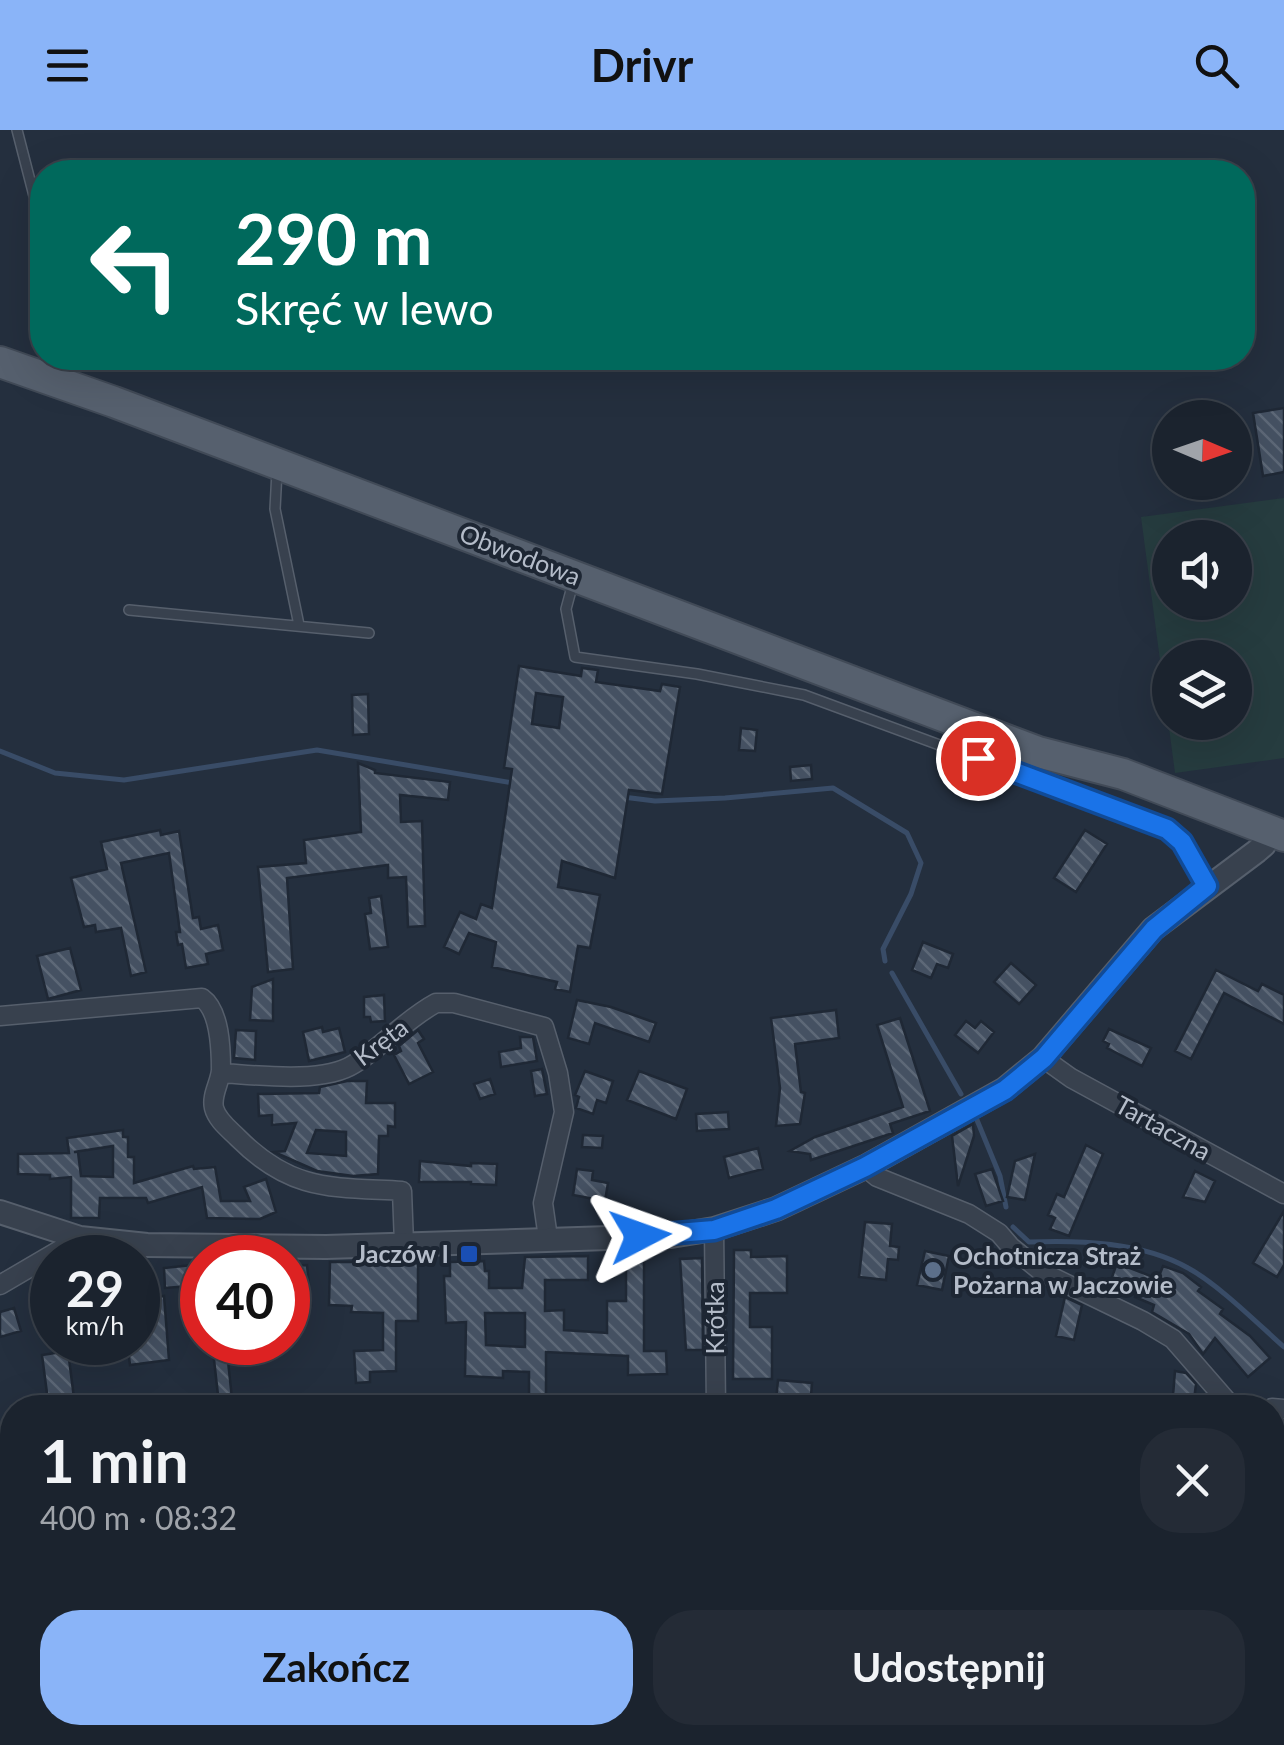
<!DOCTYPE html>
<html lang="pl">
<meta charset="utf-8">
<style>
body{margin:0;font-family:Lato,sans-serif;background:#242b36;color:#f1f3f6;height:100vh;display:flex;flex-direction:column;font-size:38px;white-space:nowrap}
*{box-sizing:border-box;margin:0}
p{font-size:32px;color:#a0a4aa}
.icon{flex:none;width:55px;height:55px;fill:none;stroke:currentColor;stroke-width:2;stroke-linecap:round;stroke-linejoin:round}
.map{position:relative;flex:1;overflow:hidden}
.drawer{position:absolute;left:0px;top:1265px;width:1285px;height:350px;display:flex;flex-direction:column;background:#1b232e;border-radius:40px 40px 0 0;box-shadow:0 10px 40px #0002,0 0 0 2px #39404a}
.drawer>*{flex:none}
.hud{position:absolute;left:30px;top:30px;width:1225px;height:210px;border-radius:40px;box-shadow:0 10px 40px #0002,0 0 0 2px #39404a;background:#00695c;color:#fff;overflow:hidden}
.needle{width:65px;rotate:92deg}
.fabs{position:absolute;left:1152px;top:270px;display:grid;gap:20px}
.fabs a{display:grid;place-items:center;width:100px;height:100px;border-radius:50%;background:#1b232e;box-shadow:0 10px 40px #0002,0 0 0 2px #39404a;font-size:50px}
.speed{position:absolute;left:30px;top:1105px;display:flex;gap:20px;font-size:50px;font-weight:700;text-align:center}
.speed>*{display:grid;place-content:center;width:130px;height:130px;border-radius:50%;background:#1b232e;box-shadow:0 10px 40px #0002,0 0 0 2px #39404a;line-height:1}
.speed small{font-size:25px;font-weight:400}
.speed .limit{border:15px solid #d22;background:#fff;color:#111}
.pin{position:absolute;display:grid;place-items:center;width:85px;height:85px;color:#fff;margin:-42px;border:5px solid #fff;border-radius:50%;box-shadow:0 2px 10px #0007}
.me{position:absolute;width:110px;margin:-55px;rotate:86deg;stroke-linejoin:round;filter:drop-shadow(0 0 8px #0008)}
.turn{display:flex;align-items:center;gap:35px;height:210px;padding:0 40px;font-size:45px}
.turn .icon{width:130px;height:130px;stroke-width:2.5}
.turn b{display:block;font-size:70px;line-height:85px}
.round{display:grid;place-items:center;flex:none;width:105px;height:105px;border-radius:40px;background:#242b36}
.head{display:flex;align-items:center;justify-content:space-between;height:170px;padding:0 40px}
h1{font-size:60px;font-weight:700;line-height:75px}
.primary-button{display:flex;gap:20px;margin-top:auto;padding:20px 40px}
.primary-button a{flex:1;height:115px;border-radius:40px;background:#8ab4f8;color:#111;font-size:40px;font-weight:700;line-height:115px;text-align:center}
.primary-button a+a{background:#242b36;color:#f1f3f6}
header{display:flex;justify-content:space-between;align-items:center;height:130px;padding:0 40px;background:#8ab4f8;color:#111;font-size:45px;font-weight:700}
.map>svg:first-child{display:block}
</style>
<header><svg class="icon" aria-label="menu" viewBox="0 0 24 24"><path d="M4 6h16M4 12h16M4 18h16"/></svg>Drivr<svg class="icon" aria-label="search" viewBox="0 0 24 24"><circle cx="10" cy="10" r="6"/><path d="M15 15l6 6"/></svg></header>
<div class="map">
<svg width="1284" height="1615" viewBox="0 0 1284 1615">
<defs>
<pattern id="building-back-hatch" width="6" height="6" patternUnits="userSpaceOnUse" patternTransform="scale(2.5)"><rect width="6" height="6" fill="#455162"/><path d="M-1 5l2 2M0 0l6 6M5-1l2 2" fill="none" stroke="#5d6877"/></pattern>
</defs>
<rect width="100%" height="100%" fill="#242f3e"/>
<path fill="#263c3f" fill-rule="evenodd" d="M1284 368V628L1175 643 1141 387ZM1170 408H1235V472H1170ZM1170 528H1235V592H1170Z"/>
<g fill="none" stroke-linecap="round" stroke-linejoin="round">
<path stroke="#394c67" stroke-width="5" d="M0 621 55 643 124 650 317 620 513 653
M623 667 655 671 725 668 833 658 907 703 921 733 911 764 883 819 885 831
M892 843 961 964
M977 990 1000 1046 1006 1077
M1013 1097 1029 1112C1081 1110 1142 1112 1188 1138 1218 1154 1258 1194 1284 1217"/>
</g>
<path fill="url(#building-back-hatch)" stroke="#1f2835" stroke-width="2.5" fill-rule="evenodd" d="M1284 278V342L1263 346 1253 283Z
M519 536 581 546 582 538 598 540 596 552 660 561 662 554 680 557 662 664 629 660 615 748 562 731 558 757 600 765 590 818 578 816 570 862 555 859 557 852 492 837 496 812 469 803 459 824 444 817 460 782 476 789 481 774 492 778 512 639 504 638ZM536 563 563 567 559 598 532 594Z
M368 564 369 604 353 605 352 565Z
M741 598 757 600 755 621 739 620Z
M358 633 375 640V643L450 652 448 670 400 665 401 692 422 691 425 796 408 797 406 747 388 748V735L287 748 293 839 268 842 258 737 306 733 304 710 361 702Z
M811 635 812 649 791 651 790 637Z
M160 700 161 705 179 701 193 788 199 787 201 799 218 795 223 820 206 824 208 834 186 838 182 814 178 815 176 802H180L169 723 121 733 146 842 131 846 121 798 96 802 95 795 84 797 71 748 107 739 101 712Z
M1085 700 1107 714 1076 762 1054 748Z
M381 766 388 817 370 819 365 784 371 783 369 768Z
M923 812 953 824 948 838 937 834 931 848 912 840Z
M70 818 81 860 48 869 37 826Z
M1011 833 1036 855 1019 874 994 852Z
M1216 840 1258 861 1262 854 1284 865V894L1224 863 1191 929 1175 921Z
M273 849V891L250 890 252 857Z
M384 865 385 891 371 892 370 887H364V867Z
M577 870 611 877 656 893 649 912 595 893 589 914 568 908Z
M836 880 839 908 795 914 801 962 805 963 800 994 776 996 780 958 771 888Z
M900 888 930 981 890 994 893 1003 811 1030 810 1024 790 1021 815 1007 903 977 877 895Z
M966 891 975 898 981 891 994 902 978 923 955 905Z
M322 897 323 902 339 898 345 922 309 931 303 902Z
M1109 899 1151 918 1142 936 1107 918 1109 914 1103 911Z
M236 900 256 901 255 930 234 928Z
M418 900 424 909 418 913 433 942 409 954 394 925 401 921 399 916Z
M520 907H533L537 931 501 937 499 922 521 918Z
M542 939 547 964 535 966 531 941Z
M585 941 613 951 606 973 597 970 593 984 576 978 579 967 575 965Z
M639 941 687 959 676 989 627 970Z
M490 949 495 964 480 969 474 954Z
M347 951H367L366 973H395V997L388 996V1006H379L378 1044 353 1046 317 1041 274 1022 285 1021 296 993 272 995V985L259 986 258 964 319 963 320 957ZM316 1000 346 1002V1026L307 1023Z
M728 982 729 999 697 1001 696 984Z
M973 994 974 1006 958 1056 952 1006Z
M123 1000V1007H128V1027H134V1053L193 1036 194 1039 215 1037 221 1071H250L244 1057 266 1049 276 1082 260 1089 207 1088 202 1057 148 1073 146 1068H100L99 1088H71V1047L50 1049V1045L18 1044V1024L69 1023 67 1008ZM113 1016V1047L81 1046 78 1022H74Z
M583 1005 603 1006 602 1018 582 1017Z
M1086 1015 1103 1024 1069 1106 1050 1099 1055 1088 1048 1085 1057 1064 1064 1067Z
M758 1018 763 1039 729 1048 724 1027Z
M1035 1024 1025 1070 1007 1067 1015 1031Z
M420 1031 471 1036V1033L497 1034 496 1055 471 1054V1052H419Z
M577 1039 593 1041 592 1050 608 1053 605 1071 573 1065Z
M992 1039 1003 1071 986 1076 975 1044Z
M1195 1041 1215 1051 1205 1072 1183 1067Z
M1284 1081V1135L1277 1147 1253 1133Z
M865 1092 892 1094 890 1116 899 1117 898 1130 888 1129 886 1150 859 1147Z
M734 1120H751V1127L787 1126V1163H750V1197H772V1249H733Z
M925 1121 949 1126 942 1160 917 1155Z
M588 1126V1150H545V1181L564 1180V1200L607 1203V1171H626V1128H644V1221H666L667 1244 628 1245V1226L546 1222V1278H529V1242L503 1241V1248L465 1246 466 1192 446 1193 444 1146H450V1132L484 1131 485 1141H489V1158H522L525 1127ZM485 1183H525V1217L486 1215Z
M702 1128 703 1220H686L680 1129Z
M330 1132H418V1191H396V1241L370 1242V1252L356 1253 354 1221 383 1220V1183L351 1182 352 1176 329 1175Z
M1117 1133 1158 1149 1163 1136 1183 1143 1201 1157 1198 1161 1223 1179 1220 1184 1250 1206 1270 1228 1248 1247 1215 1208 1203 1224 1189 1204 1152 1182 1154 1175 1135 1167 1138 1160 1111 1150Z
M202 1134V1155L165 1158 164 1138Z
M307 1135 311 1175H288V1136Z
M164 1166 169 1230 130 1235 127 1212H138V1169Z
M1065 1167 1082 1175 1074 1210 1056 1206Z
M14 1178 21 1201 0 1207V1182Z
M212 1212H226L233 1278H180V1269L218 1265Z
M68 1221 74 1268 48 1271 42 1225Z
M1175 1241 1186 1243 1196 1254 1193 1278H1172Z
M778 1250 812 1253 810 1278H780L781 1272 776 1271Z
M779 1602H820V1615H779Z"/>
<g fill="none" stroke-linecap="round" stroke-linejoin="round">
<g stroke="#565f6c" stroke-width="12">
<path id="service" d="M17 0 42 97
M277 341 275 379 299 495
M573 453 566 479 575 527 697 544 804 565 1167 699 1182 713 1206 755
M129 480 369 503"/>
</g>
<g stroke="#565f6c" stroke-width="21">
<path id="minor" d="M0 886 202 868C220 881 221 918 221 940 220 953 211 965 214 978 217 990 229 999 238 1008 292 1062 332 1057 402 1061L404 1114
M1043 928 1071 948 1284 1064
M221 943C256 945 323 954 354 934 383 916 406 889 436 873H454L544 897 558 943 564 982 543 1073 548 1108
M865 1037 877 1047 969 1084 999 1103 1011 1117 1042 1142 1143 1191 1173 1209 1233 1278
M714 1099 716 1278
M0 1155 80 1108
M1272 1278 1284 1279
M1272 1330 1284 1345
M0 1536 12 1533
M345 1602V1615
M403 1602V1615
M1220 1602 1221 1615
M1266 1602 1284 1614
M712 1615 713 1602"/>
</g>
<g stroke="#565f6c" stroke-width="26">
<path id="tertiary" d="M0 1082 80 1108 147 1115 326 1117 671 1106 714 1099 776 1079 865 1037 1005 959 1043 928 1153 799 1257 721 1264 715 1271 701"/>
</g>
<g stroke="#414a57" stroke-width="34">
<path id="primary" d="M0 232 114 272 1038 622 1123 644 1284 706"/>
</g>
<use href="#service" stroke="#38414e" stroke-width="9"/>
<use href="#minor" stroke="#38414e" stroke-width="18"/>
<use href="#tertiary" stroke="#38414e" stroke-width="22"/>
<use href="#primary" stroke="#56606e" stroke-width="30"/>
</g>
<g fill="none" stroke-linecap="round" stroke-linejoin="round">
<g stroke="#114b97" stroke-width="25">
<path id="route" d="M640 1106 714 1100 776 1079 865 1037 1005 960 1044 928 1154 799 1207 756 1182 712 1167 699 978 628"/>
</g>
<use href="#route" stroke="#1a73e8" stroke-width="18"/>
</g>
<rect fill="#1a4fb4" stroke="#1d2633" stroke-width="4" x="459" y="1114" width="20" height="20" rx="5"/>
<circle fill="#5c6f8a" stroke="#1d2633" stroke-width="4" cx="933" cy="1140" r="10"/>
<g text-anchor="middle" stroke-width="8" stroke-linejoin="round" paint-order="stroke">
<g font-size="25" fill="#b4bcc9" stroke="#1d2633">
<text transform="translate(520 425) rotate(21)" y="9">Obwodowa</text>
<text transform="translate(381 912) rotate(-37)" y="9">Kręta</text>
<text transform="translate(1163 998) rotate(29)" y="9">Tartaczna</text>
<text transform="translate(715 1188) rotate(-90)" y="9">Krótka</text>
</g>
<g font-size="25" font-weight="bold" fill="#b4bcc9" stroke="#1d2633" text-anchor="end">
<text x="449" y="1133">Jaczów I</text>
<text x="953" y="1135" text-anchor="start">Ochotnicza Straż<tspan x="953" dy="29">Pożarna w Jaczowie</tspan></text>
</g>
</g>
</svg>
<div class="fabs">
<a><svg class="needle" viewBox="-14 -14 28 28"><path d="M0-13l5 13h-10z" fill="#e53935"/><path d="M0 13l5-13h-10z" fill="#a0a4aa"/></svg></a>
<a><svg class="icon" aria-label="sound" viewBox="0 0 24 24"><path d="M4 9h4l5-4v14l-5-4H4zM17 9q2 3 0 6"/></svg></a>
<a><svg class="icon" aria-label="layers" viewBox="0 0 24 24"><path d="M12 4l9 5-9 5-9-5zM3 14l9 5 9-5"/></svg></a>
</div>
<div class="speed"><div>29<small>km/h</small></div><div class="limit">40</div></div>
<div class="pin" style="left:978px;top:628px;background:#d93025"><svg class="icon" aria-label="arrive" viewBox="0 0 24 24"><path d="M6 21V4h12l-3 4 3 4H6"/></svg></div>
<svg class="me" style="left:640px;top:1106px" viewBox="-20 -20 40 40"><path d="M0-17L14 15 0 8-14 15z" fill="#1a73e8" stroke="#fff" stroke-width="4"/></svg>
<div class="hud">
<div class="turn"><svg class="icon" aria-label="left" viewBox="0 0 24 24"><path d="M17 20v-9H6M10 6l-5 5 5 5"/></svg><div><b>290 m</b>Skręć w lewo</div></div>
</div>
<section class="drawer">
<div class="head"><div><h1>1 min</h1><p>400 m · 08:32</p></div><a class="round"><svg class="icon" aria-label="close" viewBox="0 0 24 24"><path d="M6 6l12 12M18 6L6 18"/></svg></a></div>
<div class="primary-button"><a>Zakończ</a><a>Udostępnij</a></div>
</section>
</div>
